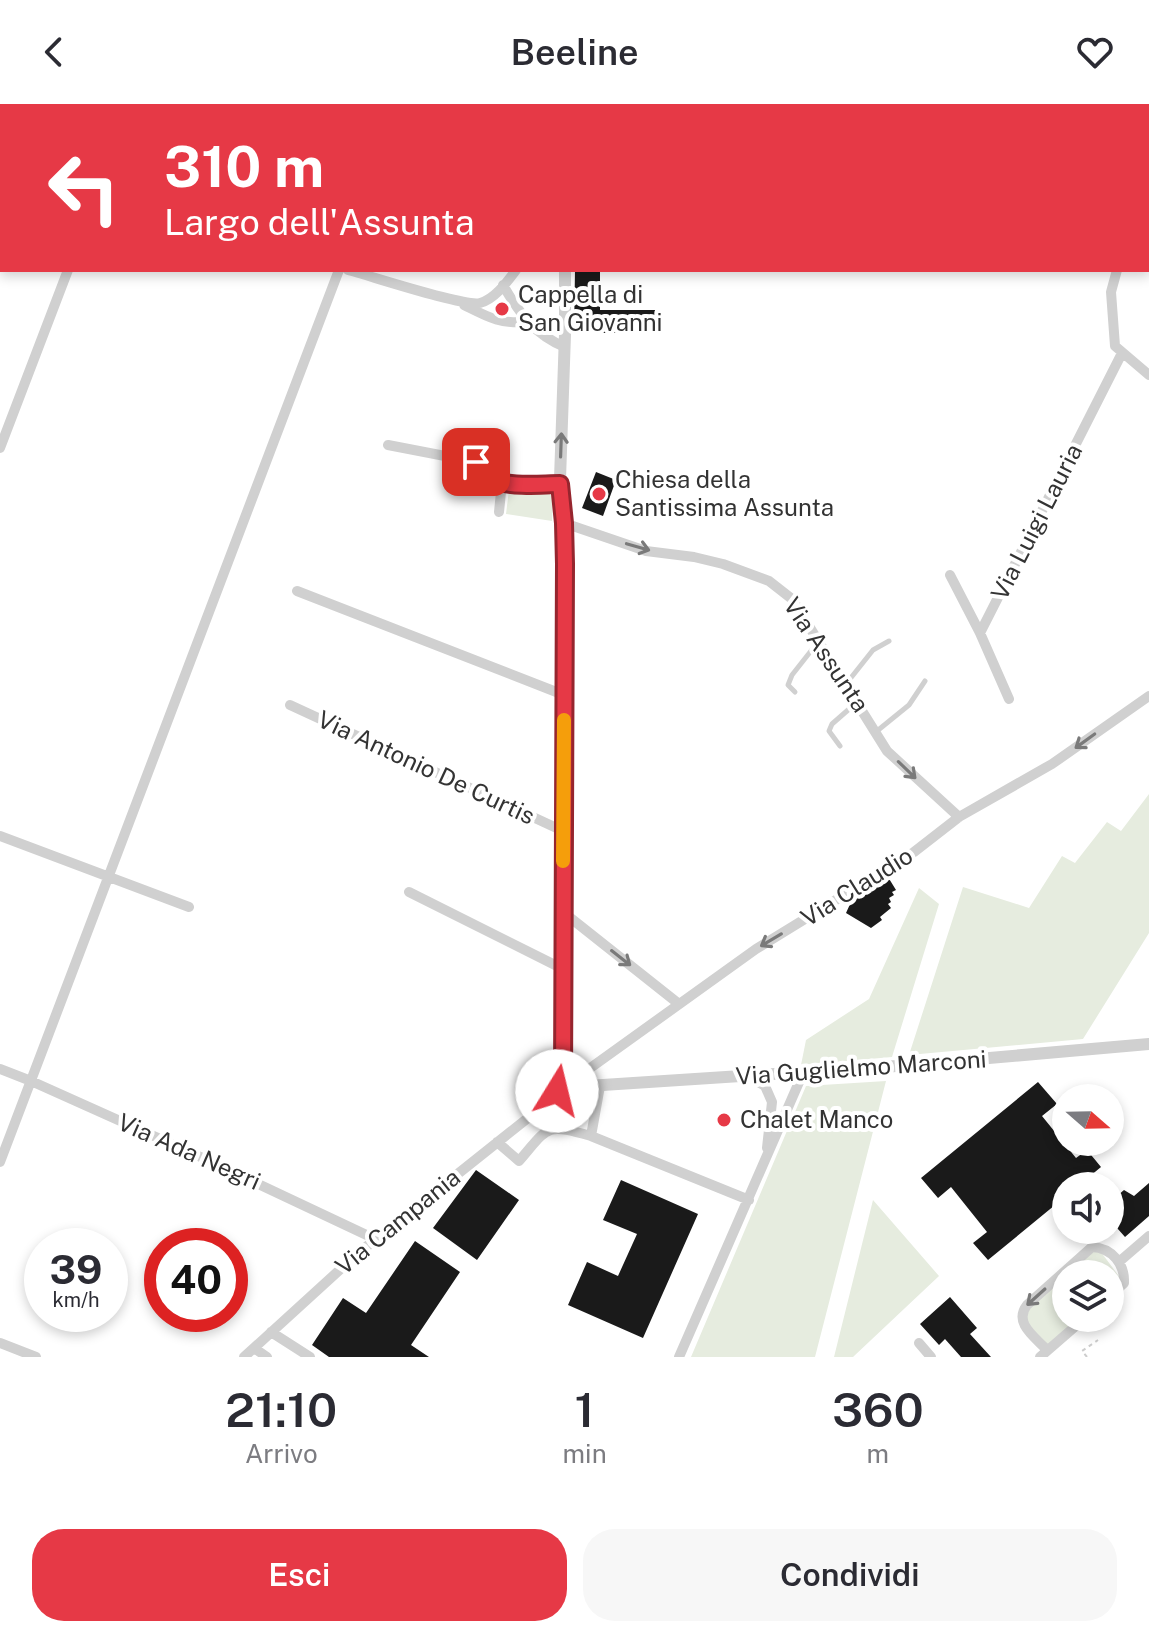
<!DOCTYPE html>
<html lang="it">
<style>
body{margin:0;font-family:"Public Sans",sans-serif;background:#f7f7f7;color:#2b2b33;height:100vh;display:flex;flex-direction:column;font-size:30px;white-space:nowrap}
*{box-sizing:border-box;margin:0}
p{font-size:26px;color:#7c7c81}
.icon{flex:none;width:44px;height:44px;fill:none;stroke:currentColor;stroke-width:2;stroke-linecap:round;stroke-linejoin:round}
.map{position:relative;height:1253px;overflow:hidden}
.sheet{display:flex;flex-direction:column;background:#fff;flex:1}
.sheet>*{flex:none}
.guide{position:absolute;left:0px;top:0px;width:1150px;height:168px;box-shadow:0 4px 12px #0003;background:#e63946;color:#fff;overflow:hidden}
.needle{width:52px;rotate:110deg}
.fabs{position:absolute;left:1052px;top:980px;display:grid;gap:16px}
.fabs a{display:grid;place-items:center;width:72px;height:72px;border-radius:50%;background:#fff;box-shadow:0 4px 12px #0003;font-size:40px}
.speed{position:absolute;left:24px;top:1124px;display:flex;gap:16px;font-size:40px;font-weight:700;text-align:center}
.speed>*{display:grid;place-content:center;width:104px;height:104px;border-radius:50%;background:#fff;box-shadow:0 4px 12px #0003;line-height:1}
.speed small{font-size:20px;font-weight:400}
.speed .limit{border:12px solid #d22;background:#fff;color:#111}
.pin{position:absolute;display:grid;place-items:center;width:68px;height:68px;color:#fff;margin:-34px;border-radius:16px;box-shadow:0 4px 12px #0006}
.me{position:absolute;width:88px;margin:-44px;rotate:9deg;stroke-linejoin:round;filter:drop-shadow(0 0 6px #0008)}
.turn{display:flex;align-items:center;gap:28px;height:168px;padding:0 32px;font-size:36px}
.turn .icon{width:104px;height:104px;stroke-width:2.5}
.turn b{display:block;font-size:56px;line-height:68px}
.eta{display:flex;justify-content:space-evenly;align-items:center;height:136px;text-align:center}
.eta b{font-size:48px;font-weight:600;line-height:56px}
.primary-button{display:flex;gap:16px;margin-top:auto;padding:16px 32px}
.primary-button a{flex:1;height:92px;border-radius:32px;background:#e63946;color:#fff;font-size:32px;font-weight:600;line-height:92px;text-align:center}
.primary-button a+a{background:#f7f7f7;color:#2b2b33}
header{display:flex;justify-content:space-between;align-items:center;height:104px;padding:0 32px;background:#fff;font-size:36px;font-weight:600}
.map>svg:first-child{display:block}
</style>
<header><svg class="icon" aria-label="back" viewBox="0 0 24 24"><path d="M15 5l-7 7 7 7"/></svg>Beeline<svg class="icon" aria-label="heart" viewBox="0 0 24 24"><path d="M12 20l-8-8c-3-5 5-10 8-4 3-6 11-1 8 4z"/></svg></header>
<div class="map">
<svg width="1149" height="1253" viewBox="0 0 1149 1253">
<rect width="100%" height="100%" fill="#fff"/>
<path fill="#e6ecdf" d="M509 386 550 390 553 394 552 417 506 410Z
M1149 690V829L1083 935 909 951 963 783 1029 804 1062 752 1075 759 1107 718 1121 727Z
M919 784 939 800 892 953 801 961 806 936 869 895Z
M886 977 815 1253H691L806 982Z
M873 1096 939 1172 853 1253H834Z
M1098 1144 1124 1179 1110 1191V1170H1066Z
M1066 1170V1214H1084L1045 1248 1022 1207Z"/>
<path fill="#1a1a1a" d="M575 166H600V206H655V229H574Z
M596 368 616 376 603 412 582 404Z
M888 773 896 786 892 788 894 791 889 794 891 798 888 800 891 804 880 813 882 816 871 824 846 809 851 798Z
M1038 978 1057 1000 1042 1012 1076 1054 1087 1046 1101 1063 1078 1082H1066V1092L988 1156 973 1139 987 1128 951 1083 938 1094 921 1074Z
M476 1066 519 1096 477 1156 433 1124Z
M621 1076 698 1110 643 1234 568 1201 587 1158 618 1172 637 1130 603 1116Z
M1149 1079V1112L1125 1133 1110 1116V1098L1124 1086 1134 1092Z
M415 1137 460 1168 411 1241 429 1253H329L312 1241 343 1194 366 1209Z
M950 1193 977 1224 970 1230 991 1253H961L945 1235 939 1241 920 1220Z"/>
<g fill="none" stroke-linecap="round" stroke-linejoin="round">
<path stroke="#cdcdcd" stroke-width="2" stroke-dasharray="4 4" stroke-linecap="butt" d="M61 2V0
M0 145 2 142
M1087 1253 1082 1247 1098 1236"/>
<path stroke="#d0d0d0" stroke-width="5" d="M846 580 873 546 889 537
M795 588 788 581 792 571 818 538
M877 627 909 601 925 577
M840 642 829 627 832 620 856 599"/>
<path stroke="#d0d0d0" stroke-width="10" d="M327 0V2
M491 0 494 2
M1114 0 1115 2
M130 2 131 0
M656 2 657 0
M978 2 979 0
M1148 71 1149 68
M348 166C371 172 464 203 480 199 495 195 507 178 516 166
M1117 166 1111 188 1115 242 1149 271
M503 181C519 209 535 231 565 243
M464 201C488 213 499 220 527 218
M388 341 476 358C485 363 491 374 501 378 516 383 544 380 560 380
M0 344 68 166
M499 408 502 378
M564 419 646 447 694 453 723 460 769 477 792 495 887 647 959 713
M950 471 980 529 1122 249
M297 487 564 591
M980 529 1009 595
M290 601 563 727
M0 732 189 803
M409 788 563 865
M563 808 679 900
M0 965 31 977 205 1055 375 1135
M749 973 765 982 772 998 767 1044
M568 980 756 845 914 748 959 713 1052 660 1149 592
M600 982 591 1032 749 1096
M497 1038 519 1057C549 1022 545 1019 591 1032
M0 1058 339 166
M1120 1157 1149 1132
M271 1228 310 1253
M0 1239 36 1253
M919 1239 931 1253
M254 1244 267 1253
M1047 1246C1035 1233 1013 1219 1027 1201L1092 1143C1112 1144 1125 1160 1124 1179L1110 1192
M244 1253 356 1151 558 990
M679 1253 803 969
M1040 1253 1085 1214"/>
<path stroke="#d0d0d0" stroke-width="12" d="M565 0V2
M11 2 12 0
M47 2V0
M0 8H2
M0 83 2 84
M0 123 2 120
M563 979 565 460 564 419 560 375 565 230V166
M557 987a8 8 0 1 1 16 0a8 8 0 1 1-16 0Z
M572 983 897 962 1149 940"/>
</g>
<defs><path id="oneway-shaft" d="M-6 0H5M1.5-3L5.5 0L1.5 3" fill="none" stroke-width="1.6" stroke-linecap="round" stroke-linejoin="round" transform="scale(2)"/></defs>
<g stroke="#7a7a7a">
<use href="#oneway-shaft" transform="translate(561 341) rotate(-88)"/>
<use href="#oneway-shaft" transform="translate(638 443) rotate(16)"/>
<use href="#oneway-shaft" transform="translate(1085 637) rotate(144)"/>
<use href="#oneway-shaft" transform="translate(907 666) rotate(44)"/>
<use href="#oneway-shaft" transform="translate(771 836) rotate(149)"/>
<use href="#oneway-shaft" transform="translate(621 854) rotate(38)"/>
<use href="#oneway-shaft" transform="translate(1036 1193) rotate(138)"/>
</g>
<g fill="none" stroke-linecap="round" stroke-linejoin="round">
<g stroke="#96252e" stroke-width="20">
<path id="route" d="M476 358C485 364 491 374 501 378 516 383 544 380 560 380L564 419 565 460 563 979 559 982 557 987"/>
</g>
<use href="#route" stroke="#e63946" stroke-width="14"/>
<path stroke="#f59e0b" stroke-width="14" d="M563 757 564 616"/>
</g>
<g fill="#e63946" stroke="#fff" stroke-width="3">
<circle cx="502" cy="205" r="8"/>
<circle cx="599" cy="390" r="8"/>
<circle cx="724" cy="1016" r="8"/>
</g>
<g text-anchor="middle" stroke-width="8" stroke-linejoin="round" paint-order="stroke">
<g font-size="24" fill="#333" stroke="#fff" text-anchor="start">
<text x="518" y="199">Cappella di<tspan x="518" dy="28">San Giovanni</tspan></text>
<text x="615" y="384">Chiesa della<tspan x="615" dy="28">Santissima Assunta</tspan></text>
<text x="740" y="1024">Chalet Manco</text>
</g>
<g font-size="24" fill="#333" stroke="#fff">
<text transform="translate(1037 418) rotate(-63)" y="8">Via Luigi Lauria</text>
<text transform="translate(826 551) rotate(56)" y="8">Via Assunta</text>
<text transform="translate(426 664) rotate(25)" y="8">Via Antonio De Curtis</text>
<text transform="translate(857 783) rotate(-32)" y="8">Via Claudio</text>
<text transform="translate(861 964) rotate(-4)" y="8">Via Guglielmo Marconi</text>
<text transform="translate(189 1048) rotate(24)" y="8">Via Ada Negri</text>
<text transform="translate(398 1118) rotate(-39)" y="8">Via Campania</text>
</g>
</g>
</svg>
<div class="fabs">
<a><svg class="needle" viewBox="-14 -14 28 28"><path d="M0-13l5 13h-10z" fill="#e53935"/><path d="M0 13l5-13h-10z" fill="#7c7c81"/></svg></a>
<a><svg class="icon" aria-label="sound" viewBox="0 0 24 24"><path d="M4 9h4l5-4v14l-5-4H4zM17 9q2 3 0 6"/></svg></a>
<a><svg class="icon" aria-label="layers" viewBox="0 0 24 24"><path d="M12 4l9 5-9 5-9-5zM3 14l9 5 9-5"/></svg></a>
</div>
<div class="speed"><div>39<small>km/h</small></div><div class="limit">40</div></div>
<div class="pin" style="left:476px;top:358px;background:#d93025"><svg class="icon" aria-label="arrive" viewBox="0 0 24 24"><path d="M6 21V4h12l-3 4 3 4H6"/></svg></div>
<svg class="me" style="left:557px;top:987px" viewBox="-20 -20 40 40"><circle r="19" fill="#fff"/><path d="M0-13L10 11 0 6-10 11z" fill="#e63946"/></svg>
<div class="guide">
<div class="turn"><svg class="icon" aria-label="left" viewBox="0 0 24 24"><path d="M17 20v-9H6M10 6l-5 5 5 5"/></svg><div><b>310 m</b>Largo dell'Assunta</div></div>
</div>
</div>
<section class="sheet">
<div class="eta">
<div><b>21:10</b><p>Arrivo</p></div>
<div><b>1</b><p>min</p></div>
<div><b>360</b><p>m</p></div>
</div>
<div class="primary-button"><a>Esci</a><a>Condividi</a></div>
</section>
